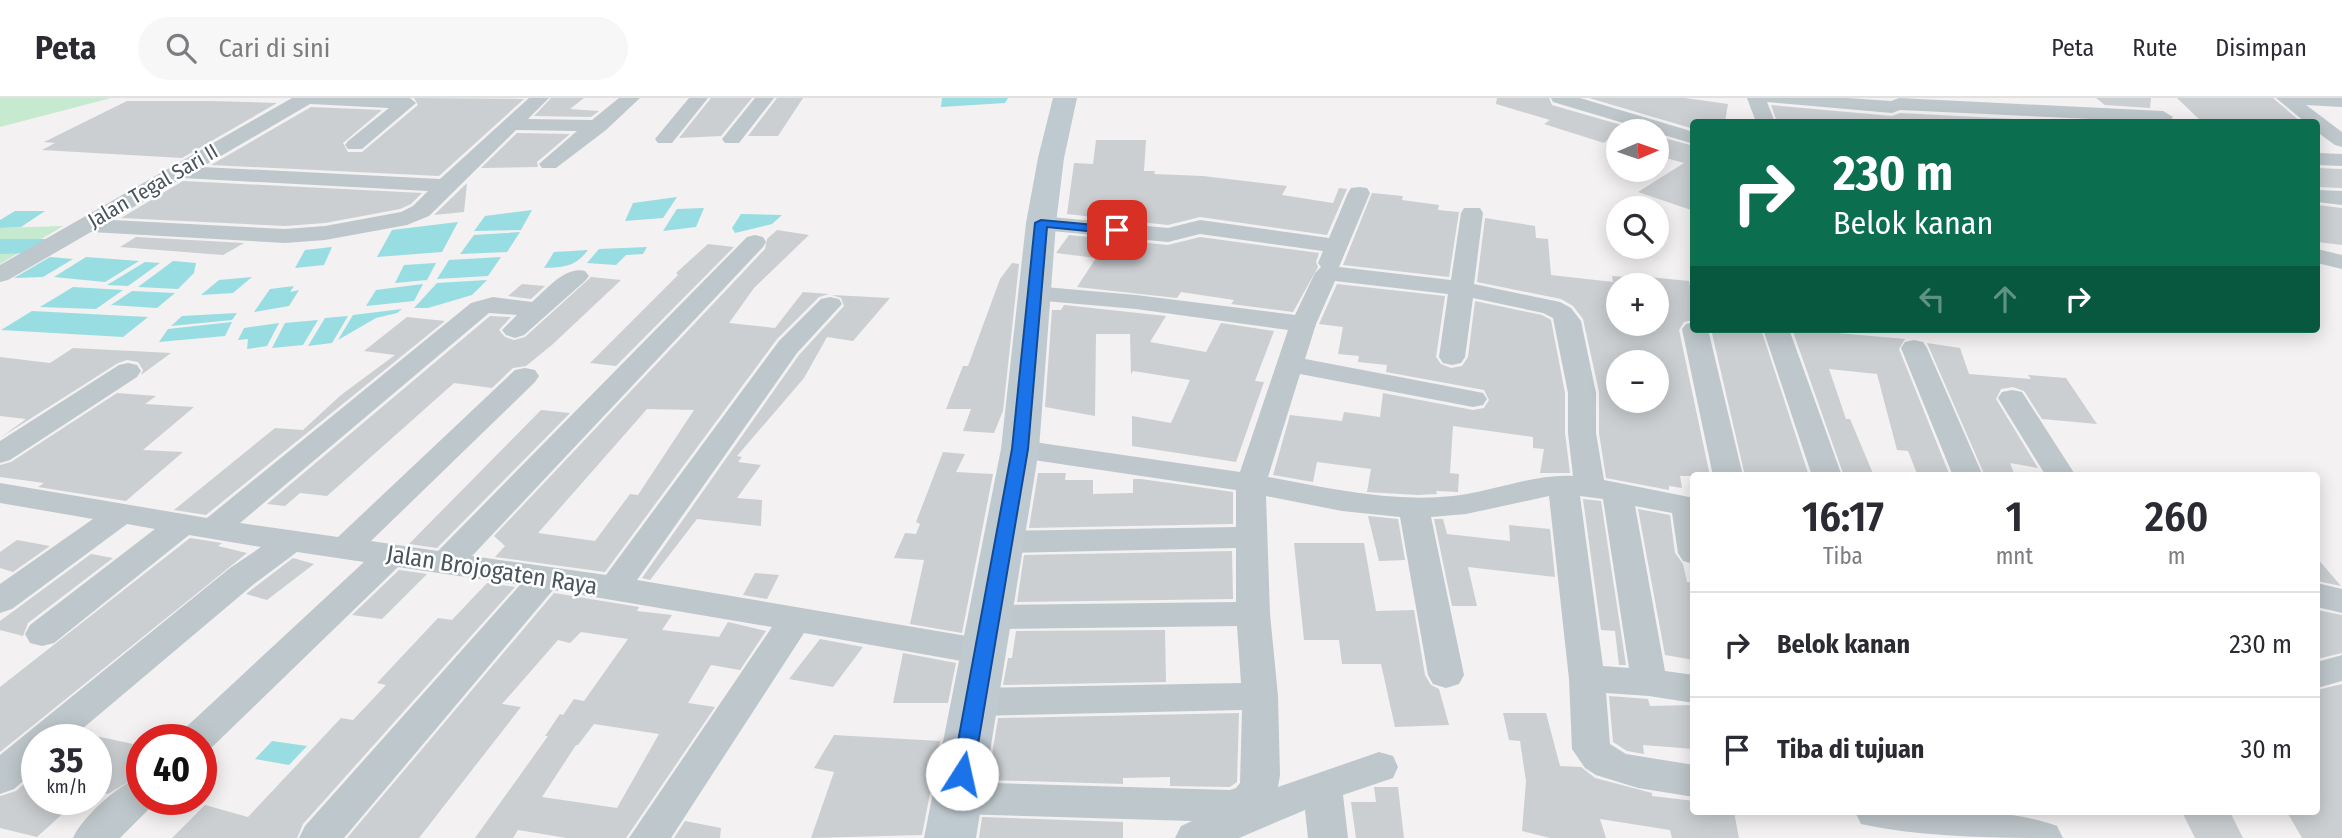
<!DOCTYPE html>
<html lang="id">
<meta charset="utf-8">
<style>
body{margin:0;font-family:"Fira Sans Condensed",sans-serif;background:#f7f7f7;color:#2b2b33;height:100vh;display:flex;flex-direction:column;font-size:26px;white-space:nowrap}
*{box-sizing:border-box;margin:0}
p{font-size:23px;color:#7c7c81}
.icon{flex:none;width:38px;height:38px;fill:none;stroke:currentColor;stroke-width:2;stroke-linecap:round;stroke-linejoin:round}
.map{position:relative;flex:1;overflow:hidden}
.drawer{position:absolute;left:1690px;top:374px;width:630px;height:343px;display:flex;flex-direction:column;background:#fff;border-radius:7px;box-shadow:0 4px 18px #0003}
.drawer>*{flex:none}
.banner{position:absolute;left:1690px;top:21px;width:630px;height:214px;border-radius:7px;box-shadow:0 4px 18px #0003;background:#0b6e4f;color:#fff;overflow:hidden}
.needle{width:46px;rotate:88deg}
.fabs{position:absolute;left:1606px;top:21px;display:grid;gap:14px}
.fabs a{display:grid;place-items:center;width:63px;height:63px;border-radius:50%;background:#fff;box-shadow:0 4px 18px #0003;font-size:35px}
.speed{position:absolute;left:21px;top:626px;display:flex;gap:14px;font-size:35px;font-weight:700;text-align:center}
.speed>*{display:grid;place-content:center;width:91px;height:91px;border-radius:50%;background:#fff;box-shadow:0 4px 18px #0003;line-height:1}
.speed small{font-size:18px;font-weight:400}
.speed .limit{border:10px solid #d22;background:#fff;color:#111}
.pin{position:absolute;display:grid;place-items:center;width:60px;height:60px;color:#fff;margin:-30px;border-radius:14px;box-shadow:0 4px 10px #0006}
.me{position:absolute;width:77px;margin:-38px;rotate:10deg;stroke-linejoin:round;filter:drop-shadow(0 0 5px #0008)}
.turn{display:flex;align-items:center;gap:24px;height:147px;padding:0 28px;font-size:32px}
.turn .icon{width:91px;height:91px;stroke-width:2.5}
.turn b{display:block;font-size:49px;line-height:60px}
.lanes{display:flex;align-items:center;height:66px;padding:0 28px;background:#0003;justify-content:center;gap:35px;direction:ltr}
.lanes .off{opacity:.35}
.eta{display:flex;justify-content:space-evenly;align-items:center;height:119px;text-align:center}
.eta b{font-size:42px;font-weight:600;line-height:49px}
ul{padding:0;list-style:none}
li{display:flex;align-items:center;gap:21px;height:105px;padding:0 28px;border-top:2px solid #e1e1e2}
li div{flex:1}
li b{display:block;font-size:26px}
li em{font-style:normal}
header{display:flex;align-items:center;gap:42px;box-sizing:border-box;height:98px;padding:0 35px;background:#fff;border-bottom:2px solid #e1e1e2}
header strong{font-size:33px}
nav{display:flex;gap:38px;margin-inline-start:auto;font-size:24px}
.search{width:490px;height:63px;background:#f7f7f7;display:flex;align-items:center;gap:18px;box-sizing:border-box;padding:0 24px;border-radius:38px;color:#7c7c81;font-size:26px}
.map>svg:first-child{display:block}
</style>
<header>
<strong>Peta</strong>
<div class="search"><svg class="icon" aria-label="search" viewBox="0 0 24 24"><circle cx="10" cy="10" r="6"/><path d="M15 15l6 6"/></svg>Cari di sini</div>
<nav><a>Peta</a><a>Rute</a><a>Disimpan</a></nav>
</header>
<div class="map">
<svg width="2342" height="740" viewBox="0 0 2342 740">
<rect width="100%" height="100%" fill="#f3f1f1"/>
<path fill="#c5eacf" d="M0 0H111L0 29Z
M63 128 0 166V130Z"/>
<path fill="#98dde2" d="M942 0H1008L1005 5 941 9Z
M677 99 663 120 625 123 633 105Z
M704 110 696 129 663 133 677 111Z
M532 112 521 132 474 133 485 118Z
M15 113H45L21 129 0 130V122Z
M741 116 782 117 772 126 735 135 732 130Z
M458 124 442 154 377 159 392 132Z
M520 134 507 154 460 156 474 137Z
M0 141H59L32 155 0 156Z
M332 149 324 167 295 170 305 152Z
M647 149 643 156 626 157 616 167 587 165 599 151Z
M588 152C575 169 565 169 544 170L554 154Z
M50 159 73 161 43 179 14 180Z
M86 159 139 163 105 184 54 179Z
M501 159 488 178 437 181 449 162Z
M173 163 196 165 194 175 178 191 138 189Z
M145 164 160 165 128 188 107 187Z
M436 165 427 182 395 185 404 167Z
M252 179 233 195 201 197 219 182Z
M487 182 472 197 428 210H414L437 185Z
M423 186 414 203 366 208 376 192Z
M294 188 290 194 299 192 289 208 254 214 270 191Z
M73 189 123 192 96 211 40 209Z
M132 193 175 195 157 210 111 207Z
M402 211 397 215 376 220 338 242 353 217Z
M32 213 148 219 123 239 1 232Z
M237 215 232 222 171 228 182 218Z
M348 218 332 245 308 248 325 220Z
M318 222 303 247 272 250 285 225Z
M232 224 225 238 159 244 168 231Z
M279 225 267 248 247 251 248 241 238 242 244 230Z
M272 643 307 648 289 667 255 661Z"/>
<path fill="#cbcfd2" fill-rule="evenodd" d="M414 0 524 1 439 78 211 67 311 9 382 12 343 45 348 54H362L418 7Z
M551 0H584L570 11 599 13 591 19 534 18Z
M711 0H752L721 38 679 40Z
M777 0H803L778 38H748Z
M1497 0H1549L1552 7 1642 33H1619V43L1609 40 1604 45 1544 26 1550 22 1496 6Z
M1589 0H1685L1728 6 1725 24H1694V31Z
M2096 0H2151L2150 10 2105 7Z
M2177 0H2273L2301 24H2202Z
M127 3H211L277 5 182 60 42 52 55 45 44 44Z
M1771 7 1892 18 1900 15 2070 24 1882 22V24H1777Z
M517 35 570 36 537 64 538 69 481 70Z
M1657 38 1694 48V113L1638 94 1684 65 1659 58 1661 56 1657 55Z
M1096 42H1146L1144 73H1155L1154 76 1203 78 1287 88 1282 97 1333 105 1339 90 1347 91 1327 137 1200 119 1168 127 1067 116 1074 65 1093 66Z
M2317 70 2342 71V90L2317 89Z
M183 83 422 95 411 106 400 111 325 125 285 128 121 120Z
M467 85 464 114 434 117Z
M1372 95 1403 98 1402 102 1439 107 1438 112 1459 114 1449 179 1343 167Z
M2317 107 2342 110V147L2317 144Z
M1485 120 1535 128 1536 140 1548 141 1551 177 1613 184 1612 178 1649 181V179L1689 183 1690 187 1694 188V222L1684 224 1679 232 1710 378H1680L1682 390 1669 388V392L1606 380 1599 335V294L1583 221 1573 208 1561 201 1477 184ZM1619 187H1657V226H1619ZM1619 264H1657V303H1619Z
M777 132 809 137 754 190 729 225 775 230 803 194 829 196 819 199 777 241 605 474 495 459 505 448 494 438 765 151 767 141ZM647 311 694 312 638 397 630 396 595 443 538 435Z
M1069 137 1168 147 1200 139 1319 155 1316 164 1318 169 1293 214 1231 206 1234 202 1181 194 1177 200 1077 189 1096 160 1056 155Z
M136 139 244 145 223 157 120 149Z
M708 146 734 149 616 268 590 265 678 177 676 175Z
M1012 165 1019 166 1003 313 994 335 963 333 971 311H946L963 268H968L1000 181Z
M591 179 621 182 553 246 526 268 513 270 492 290 454 285 327 398 300 395 285 408 267 406 490 218 511 219 499 232 505 239 514 242 525 239Z
M522 186 545 188 531 201 508 198Z
M1337 186 1445 198 1436 259 1441 266 1451 270 1462 268 1468 259 1475 203 1542 217 1551 222 1565 295V335L1570 375H1540L1544 351 1533 350V339L1453 328 1450 375 1459 376 1458 394 1436 393 1437 396 1417 397 1367 394 1371 371 1317 364 1313 384 1273 377 1290 317 1342 323 1344 314 1380 319 1383 295 1473 312 1484 310 1489 302 1484 292 1386 274 1387 267 1358 264 1359 258 1338 256 1343 229 1319 226Z
M832 197 890 200 853 243 827 239 804 280 737 358 742 359 738 364 761 367 737 400 762 402 761 428 697 421 650 482 642 480 799 257 844 208 841 200Z
M1064 207 1166 218 1150 244 1206 254 1221 225 1274 233 1255 283 1264 284 1236 364 1132 348V318L1171 325 1190 282 1133 273 1131 276 1130 236H1096L1095 318 1045 309 1052 212H1061Z
M407 219 445 223 206 417 174 412 275 330 303 332 341 297 395 257 364 253Z
M1711 231H1761L1809 378H1745Z
M1792 231 1905 241 1899 251 1950 378H1918L1908 353 1897 352 1877 276 1829 271 1846 321H1850L1874 378H1844Z
M1927 245 1960 250 1969 276 2031 281 2028 277 2066 280 2097 326 2042 321 2024 293 2013 289 2001 291 1996 301 2038 370 2010 365 2015 378H1985Z
M73 250 171 255 141 277 143 272 138 264 127 262 118 265 0 340 26 321 0 318V259L50 265Z
M117 295 156 298 145 306 194 309 143 352 183 354 126 403 38 389 44 385 0 379V367L11 364Z
M541 312 570 315 437 450 409 446Z
M943 354 965 356 956 374 993 376 962 535 910 526 924 462 894 460 905 435 916 436 920 426 916 424Z
M1038 375H1066L1065 382H1093V396L1133 395V381H1141L1233 394V426L1029 430Z
M1583 401 1601 403 1626 567H1619L1615 533 1601 532Z
M1638 411 1670 417 1675 455 1683 466 1687 484H1692L1694 495V562L1665 557Z
M1368 418 1398 421 1405 462 1379 463Z
M1434 421H1443L1447 436 1510 443 1509 427 1550 431 1555 479 1468 469 1477 508H1452Z
M190 440 222 445 218 448 247 455 0 654V589Z
M17 442 50 448 13 474 0 470V454Z
M1294 445H1364L1376 513 1414 512 1425 577 1431 587 1439 591 1449 627 1395 629 1381 566H1342L1339 542H1304Z
M1232 453 1233 501 1017 504 1024 457Z
M91 456 113 460 28 525 23 538 0 532V523Z
M293 460 314 466 267 502 246 496Z
M2317 460 2341 488 2317 483Z
M399 472 427 476 382 521 352 517Z
M755 475 779 477 767 501 743 497Z
M487 485 515 489 303 726 297 740H172L205 707 248 719 341 620 353 622 386 587 377 585 438 520 452 522Z
M554 495 639 509 637 513 672 517 662 532 719 539 728 524 766 533 740 572 711 567 688 605 715 609 626 740H567L518 732 513 740H475L548 638H545L560 616 563 617 574 601 584 603 628 541 581 534 570 545 558 542 502 606 521 609 419 740H347ZM594 626 659 636 617 710 542 699 576 647H578Z
M2317 512 2342 517V555L2317 561Z
M1165 532 1166 584 1003 587 1008 560H1012L1016 533Z
M820 541 863 549 833 589 789 581Z
M903 555 956 565 948 605H893Z
M2342 586V740H2302L2287 714H2317V592Z
M1609 598 1648 601 1650 608 1694 607V651L1643 647 1644 656 1627 653 1613 644Z
M1239 615 1237 684 1230 689 1170 688V679L1123 680V686L988 682 998 620Z
M1503 615H1546L1560 668 1581 669 1595 680 1652 695V698L1694 703V714H1734L1739 740H1672L1670 732 1600 721 1606 740H1550L1522 733 1526 683 1520 643 1509 642Z
M834 637 940 643 922 737 811 740 834 674 814 670Z
M96 638 142 648V676L108 696 96 693Z
M37 675V702H78L37 739 0 730V698L16 693Z
M1374 689H1398L1404 740H1356L1351 704H1376Z
M2182 714H2230L2243 740H2195Z
M982 719 1123 724V740H979Z
M685 723 721 730 720 740H674Z"/>
<g fill="none" stroke-linecap="round" stroke-linejoin="round">
<path fill="#bec7cb" fill-rule="evenodd" d="M292 0H410L416 5 362 51H348L345 47 348 43 389 10 310 6 202 69 440 81 529 0H549L528 21 592 22 619 0H640L606 32 556 70H542L539 66 577 33 516 32 429 118 407 127 325 142 285 145 91 134 8 182 0 184V167ZM182 80 428 93 413 108 401 114 325 128 285 131 112 122Z
M689 0H708L672 45H658L655 41Z
M755 0H774L739 45H725L722 41Z
M1551 0H1580L1694 34V46L1553 4Z
M1747 0H1848L1891 3 1899 0 2163 13 2173 19 2170 23 2157 24 1900 12 1892 15 1767 4 1775 24H1756Z
M2276 0H2342V9L2306 7 2342 34V49L2335 47 2317 34V24H2305Z
M2317 55 2342 56V68L2317 67Z
M1359 89 1367 90 1370 95 1339 169 1451 182 1461 115 1464 110H1480L1483 115 1474 186 1560 204 1571 210 1581 223 1596 295V335L1604 382 1694 400V466L1683 463 1678 455 1672 415 1635 408 1665 573 1694 577V605L1649 598 1606 595 1610 646 1626 656 1694 667V699L1638 690 1596 677 1585 670 1572 651 1569 581 1549 398 1466 416 1431 419 1464 577 1459 586 1446 590 1433 586 1428 577 1400 419 1342 413 1266 398 1270 516 1278 598 1280 677 1278 689 1379 654 1393 658 1398 669 1393 680 1343 697 1348 740H1308L1305 712 1239 740H1175L1181 728 1192 723 958 716 944 711 938 700 944 689 958 684 1230 692 1236 690 1240 685 1242 612 976 618 963 614 958 604 963 594 976 590 1241 585 1237 528 992 531 980 528 975 519 980 510 992 507 1236 504V450L1004 455 993 451 988 444 993 437 1004 433 1236 429V392L1020 360 1010 357 1005 351 1010 345 1020 342 1240 374 1288 232 1136 211 1033 202 1024 200 1021 195 1024 190 1033 188 1136 197 1295 217 1315 175 1321 169 1318 165 1323 153 1200 136 1168 144 1041 132 1033 130 1030 125 1033 120 1041 118 1168 130 1200 122 1329 140 1348 95 1351 90ZM1335 183 1448 196 1439 259 1443 265 1452 267 1461 265 1465 259 1473 200 1543 215 1553 220 1568 295V335L1573 378C1537 376 1502 390 1467 396 1400 407 1333 391 1268 379L1300 276 1473 309 1483 307 1487 301 1483 295 1473 293 1305 261 1316 226ZM1580 398 1603 401 1629 570 1603 568Z
M2317 92 2342 93V107L2317 104Z
M755 137 763 139 766 144 763 149 472 458 606 477 779 243 821 201 830 199 839 201 842 206 797 255 637 482 984 541 996 545 1002 554 996 563 984 567 804 535 671 740H629L772 529 553 492 344 740H299L305 728 520 487 398 469 209 652 201 655V642H177L183 632 364 464 297 454 254 486 69 642H37V671L14 691 0 696V657L230 470 261 449 189 437 54 545 42 548 30 545 25 536 30 527 155 431 127 426 12 511 0 515V486L93 421 0 405V385L207 420 471 205 493 199 532 204C547 191 565 168 585 173L589 178 585 183 524 237 515 240 506 237 502 232 517 217 489 215 240 425 338 439 515 272 525 270 535 272 539 278 535 284 371 443 438 453 747 139Z
M2317 151 2342 157V171L2317 165Z
M1694 224V231H1708L1743 378H1713L1682 231 1686 226Z
M1763 231H1789L1842 378H1812Z
M1914 242 1923 244 1927 250 1983 378H1953L1901 250 1905 244Z
M128 265 137 267 141 273 137 279 10 362 0 365V343L119 267Z
M2012 292 2022 294 2076 378H2046L1998 300 2002 294Z
M2317 485 2342 491V515L2317 509Z
M2342 557V583L2317 590V564Z
M142 678V702H158L120 740H73C83 718 119 686 142 678Z
M1855 714C1921 714 1994 706 2057 728L2063 740C1997 740 1925 740 1861 726Z"/>
<path fill="#bfc9d0" fill-rule="evenodd" d="M1053 0H1077L1064 60 1056 125 1039 351 976 740H924L1001 351 1026 125 1038 60Z"/>
</g>
<path fill="#1a73e8" stroke="#114b97" stroke-width="2" d="M1041 122 1117 129 1123 132 1117 136 1047 129 1028 351 973 676 970 682 962 684 955 682 952 676 1012 351 1035 125Z"/>
<g text-anchor="middle" stroke-width="5" stroke-linejoin="round" paint-order="stroke">
<g font-size="21" fill="#4b565c" stroke="#fff">
<text transform="translate(153 88) rotate(-30)" y="7">Jalan Tegal Sari II</text>
</g>
<g font-size="24" fill="#4b565c" stroke="#fff">
<text transform="translate(492 472) rotate(9)" y="8">Jalan Brojogaten Raya</text>
</g>
</g>
</svg>
<div class="fabs">
<a><svg class="needle" viewBox="-14 -14 28 28"><path d="M0-13l5 13h-10z" fill="#e53935"/><path d="M0 13l5-13h-10z" fill="#7c7c81"/></svg></a>
<a><svg class="icon" aria-label="search" viewBox="0 0 24 24"><circle cx="10" cy="10" r="6"/><path d="M15 15l6 6"/></svg></a>
<a>+</a>
<a>−</a>
</div>
<div class="speed"><div>35<small>km/h</small></div><div class="limit">40</div></div>
<div class="pin" style="left:1117px;top:132px;background:#d93025"><svg class="icon" aria-label="arrive" viewBox="0 0 24 24"><path d="M6 21V4h12l-3 4 3 4H6"/></svg></div>
<svg class="me" style="left:962px;top:676px" viewBox="-20 -20 40 40"><circle r="19" fill="#fff"/><path d="M0-13L10 11 0 6-10 11z" fill="#1a73e8"/></svg>
<div class="banner">
<div class="turn"><svg class="icon" aria-label="right" viewBox="0 0 24 24"><path d="M7 20v-9h11M14 6l5 5-5 5"/></svg><div><b>230 m</b>Belok kanan</div></div>
<div class="lanes"><svg class="icon off" aria-label="left" viewBox="0 0 24 24"><path d="M17 20v-9H6M10 6l-5 5 5 5"/></svg><svg class="icon off" aria-label="ahead" viewBox="0 0 24 24"><path d="M12 20V5M6 11l6-6 6 6"/></svg><svg class="icon" aria-label="right" viewBox="0 0 24 24"><path d="M7 20v-9h11M14 6l5 5-5 5"/></svg></div>
</div>
<section class="drawer">
<div class="eta">
<div><b>16:17</b><p>Tiba</p></div>
<div><b>1</b><p>mnt</p></div>
<div><b>260</b><p>m</p></div>
</div>
<ul>
<li><svg class="icon" aria-label="right" viewBox="0 0 24 24"><path d="M7 20v-9h11M14 6l5 5-5 5"/></svg><div><b>Belok kanan</b></div><em>230 m</em></li>
<li><svg class="icon" aria-label="arrive" viewBox="0 0 24 24"><path d="M6 21V4h12l-3 4 3 4H6"/></svg><div><b>Tiba di tujuan</b></div><em>30 m</em></li>
</ul>
</section>
</div>
